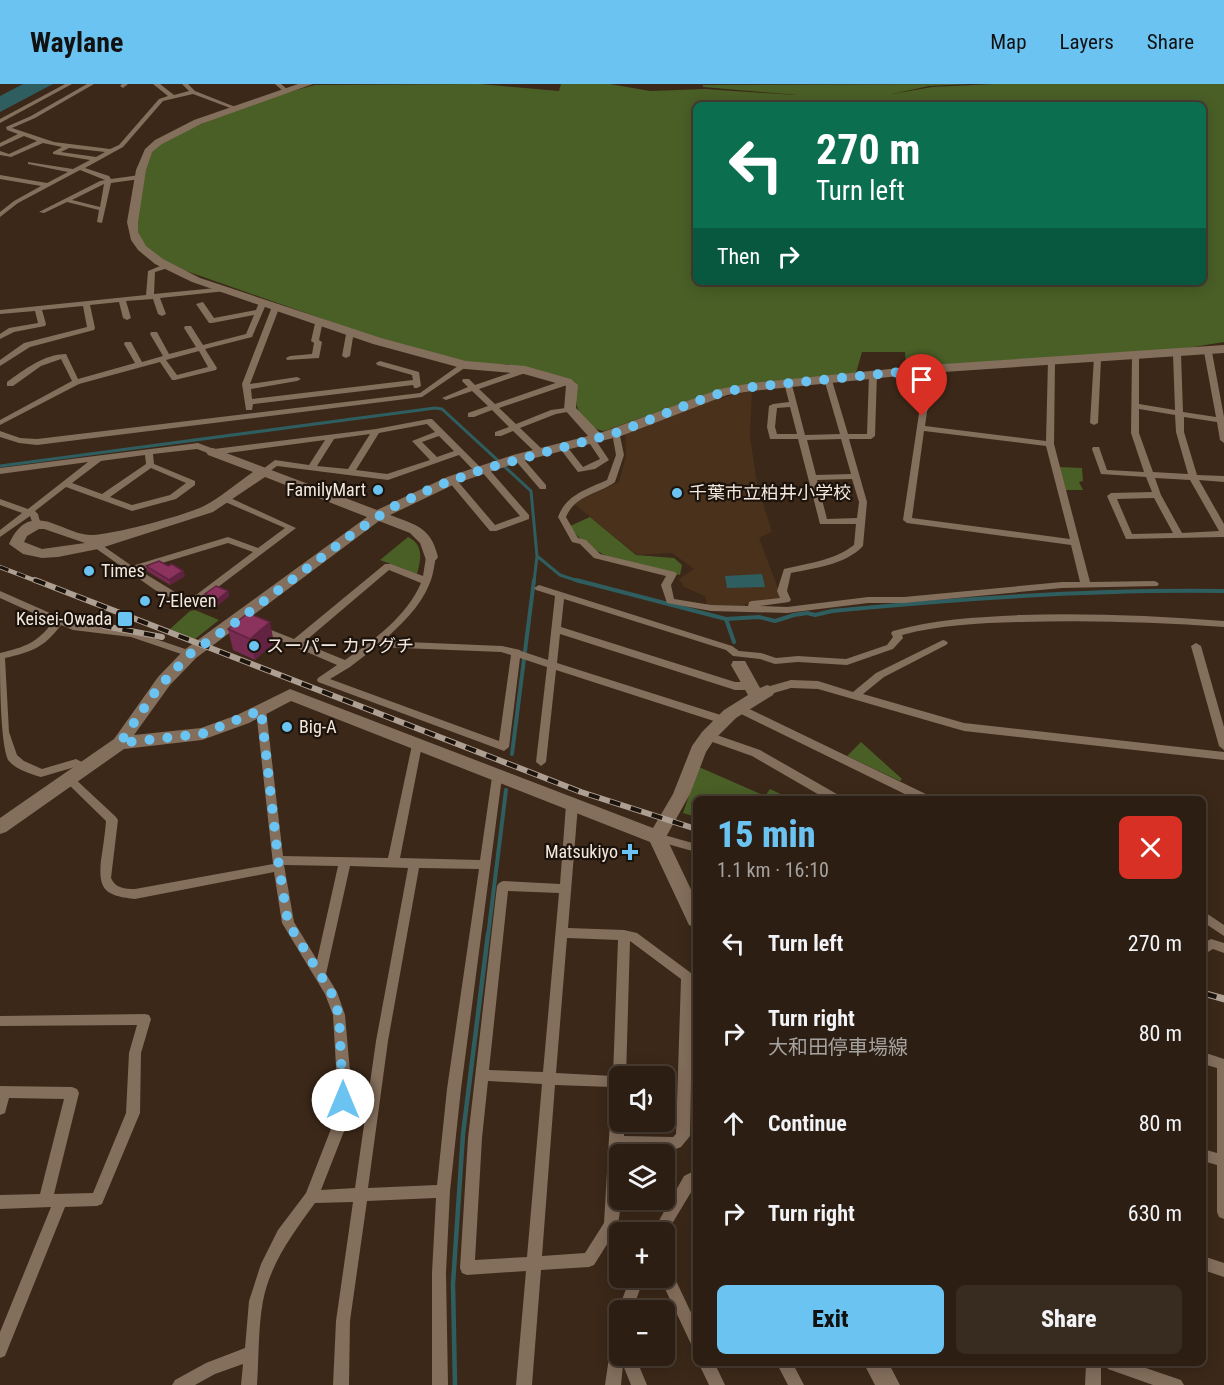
<!DOCTYPE html>
<meta charset="utf-8">
<style>
body{margin:0;font-family:"Roboto Condensed","Noto Sans JP",sans-serif;background:#382b20;color:#f1f3f6;height:100vh;display:flex;flex-direction:column;font-size:22px;white-space:nowrap}
*{box-sizing:border-box;margin:0}
p{font-size:20px;color:#a6a29f}
.icon{flex:none;width:33px;height:33px;fill:none;stroke:currentColor;stroke-width:2;stroke-linecap:round;stroke-linejoin:round}
.map{position:relative;flex:1;overflow:hidden}
.panel{position:absolute;left:693px;top:712px;width:513px;height:570px;display:flex;flex-direction:column;background:#2c1e12;border-radius:9px;box-shadow:0 3px 15px #0003,0 0 0 2px #483c32}
.panel>*{flex:none}
.guide{position:absolute;left:693px;top:18px;width:513px;height:183px;border-radius:9px;box-shadow:0 3px 15px #0003,0 0 0 2px #483c32;background:#0b6e4f;color:#fff;overflow:hidden}
.fabs{position:absolute;left:609px;top:982px;display:grid;gap:12px}
.fabs a{display:grid;place-items:center;width:66px;height:66px;border-radius:9px;background:#2c1e12;box-shadow:0 3px 15px #0003,0 0 0 2px #483c32;font-size:30px}
.pin{position:absolute;display:grid;place-items:center;width:51px;height:51px;color:#fff;margin:-62px -26px;border-radius:50% 50% 50% 0;rotate:-45deg;box-shadow:0 0 6px #0007}
.pin .icon{rotate:45deg}
.me{position:absolute;width:66px;margin:-33px;rotate:0deg;stroke-linejoin:round;filter:drop-shadow(0 0 4px #0008)}
.turn{display:flex;align-items:center;gap:21px;height:126px;padding:0 24px;font-size:27px}
.turn .icon{width:78px;height:78px;stroke-width:2.5}
.turn b{display:block;font-size:42px;line-height:51px}
.then{display:flex;align-items:center;height:57px;padding:0 24px;background:#0003;gap:12px;font-size:22px}
.round{display:grid;place-items:center;flex:none;width:63px;height:63px;border-radius:9px;background:#382b20}
.head{display:flex;align-items:center;justify-content:space-between;height:102px;padding:0 24px}
h1{font-size:36px;font-weight:800;line-height:45px;color:#6bc3f2}
.action{display:flex;gap:12px;margin-top:auto;padding:12px 24px}
.action a{flex:1;height:69px;border-radius:9px;background:#6bc3f2;color:#111;font-size:24px;font-weight:800;line-height:69px;text-align:center}
.action a+a{background:#382b20;color:#f1f3f6}
ul{padding:0;list-style:none}
li{display:flex;align-items:center;gap:18px;height:90px;padding:0 24px}
li div{flex:1}
li b{display:block;font-size:22px}
li em{font-style:normal}
header{display:flex;align-items:center;gap:36px;box-sizing:border-box;height:84px;padding:0 30px;background:#6bc3f2;color:#111}
header strong{font-size:28px}
nav{display:flex;gap:33px;margin-inline-start:auto;font-size:21px}
.map>svg:first-child{display:block}
</style>
<header>
<strong>Waylane</strong>
<nav><a>Map</a><a>Layers</a><a>Share</a></nav>
</header>
<div class="map">
<svg width="1224" height="1301" viewBox="0 0 1224 1301">
<rect width="100%" height="100%" fill="#3b2818"/>
<path fill="#49311c" d="M752 307 750 352 757 400 772 448 759 454 782 515 745 520V524L707 521 705 512 684 503 679 495 694 485 672 469 637 471 573 419 619 398 626 372 625 351 627 349 711 316Z"/>
<path fill="#495f26" fill-rule="evenodd" d="M480 0 559 7 561 0H610L650 7 705 5 794 11H797L703 3V1L969 0 929 2 892 10 932 3 994 0H1224V258L1168 267 906 284 905 268H862L856 289 717 307 604 347C582 343 573 324 577 303L575 298 567 294 507 280 480 281 380 255 172 182C162 175 149 168 142 158 130 143 145 93 148 74L151 68 172 52 262 15 315 1ZM696 21H1203V198H696Z
M1059 383 1082 384 1083 397 1079 398 1083 406H1065Z
M590 433 636 471 674 474 682 481 680 491C641 481 592 478 570 442Z
M408 453C424 461 421 475 417 490L380 476Z
M195 526 219 536 195 555 170 545 190 527Z
M861 658 902 695 900 697 847 672Z
M699 683 765 712 770 705 791 715 696 716V733L683 729Z"/>
<path fill="#2f5e60" d="M23 0H53L0 28V12Z
M762 490 765 503 727 504 725 492Z"/>
<g fill="none" stroke-linecap="round" stroke-linejoin="round">
<path stroke="#2f5e60" stroke-width="3" d="M0 382 435 324 442 325 531 407 537 472 534 498
M537 472 560 491 581 498"/>
<path stroke="#2f5e60" stroke-width="4" d="M576 496 726 535 759 533 775 537 794 531 807 529 815 531 832 527C963 514 1093 505 1224 507
M726 535 734 558
M512 670 534 496
M488 852 506 706"/>
<path stroke="#2f5e60" stroke-width="4.5" d="M455 1301 453 1200 463 1050 488 850"/>
<path fill="#846e5c" fill-rule="evenodd" d="M65 0H72L0 39V35Z
M87 0H94L35 34 12 44 54 58 110 65 119 61 159 15 168 12 153 0H160L174 11 189 7 182 0H188L195 7 238 24 233 25 193 10 163 17 123 63 85 84 109 92 111 95 140 91 143 93 140 95 111 99 102 139 97 138 99 126 67 118 44 129 39 128 100 97 105 96 80 86 18 119 0 133V128L14 117 41 102 0 95V91L47 99 68 88 28 80V78L73 85 90 76 53 70V68L62 63 43 59 11 73 0 71V67L9 70 37 57 24 52 0 63V59L18 50 7 46 6 43 31 32ZM69 64 105 68 96 73 61 68ZM104 100 100 123 72 116Z
M122 0H128L123 4 120 2Z
M275 0H281L288 6 283 7Z
M165 180 169 182 168 184 155 188 154 210 226 203 230 205 226 207 160 214 166 230 162 232 158 230 153 215 126 217 131 234 127 236 123 234 119 218 90 221 95 244 94 246 30 263 0 282V276L24 259 87 243 83 222 42 226 46 240 45 242 14 248 0 255V250L9 244 38 239 35 227 0 230V226L146 211 148 187Z
M260 216 267 218 252 253 205 265 217 284 216 286 175 296H172L160 278 79 300 0 341V336L72 297 61 275 41 282 13 302H7V298C24 286 44 270 66 270L78 295 135 279 124 260 125 258H131L142 278 163 272 150 250 151 248H157L169 270 196 263 184 244 185 242H191L203 261 246 250 254 231 212 239H209L196 220 203 218 214 234 256 226ZM199 267 208 283 177 291 166 276Z
M273 220 280 222 250 300 297 293 301 295 297 297 251 305 252 315 413 296 412 291 377 281 376 279 380 277 419 288 421 302 417 304H414L413 301 253 320 252 326H246L242 300Z
M316 235 323 237 319 256 322 258 319 274 287 276 286 274 290 272 312 270 314 259 311 257Z
M347 245 354 247 350 272 346 274 342 272Z
M1205 266H1208L1212 268 1224 333V359L1220 356 1217 338 1184 333V348L1197 391 1224 392V398L1199 396 1224 440V453L1126 455 1107 412 1111 409 1152 408 1146 393 1101 390 1092 365 1093 363H1099L1107 386 1144 388 1131 349 1132 271H1138L1139 273V320L1175 326 1173 270 1177 268 1181 270 1183 328 1216 333 1204 268ZM1139 325 1175 331 1176 348 1188 390 1153 388 1139 349ZM1155 394 1190 396 1219 447 1182 449 1161 411ZM1154 414 1173 449 1132 450 1117 415Z
M1094 273H1097L1101 275 1098 339 1094 341 1090 339Z
M1048 276H1051L1055 278 1054 360 1090 498 1154 497 1157 498 1159 500 1157 502 1062 504 904 519H868L787 529 711 527 667 519 661 501 666 492 594 474 580 460 572 458 558 433C566 411 587 405 607 396L616 371 612 349 613 347H619L624 371 615 398C599 410 575 411 566 433L578 454 586 456 600 470 675 488 677 490 671 501 674 515 711 521 748 522 749 518 752 517 780 514 777 507 784 485C808 479 833 477 854 461L856 440H820L798 355H770L767 343 769 322 773 320 789 318 784 299 788 297H791L805 351 840 350 824 295 828 293H831L848 350H867L869 290 873 288 877 290 875 352 871 355H849L867 418 863 462C845 481 815 484 791 489L787 507 791 516 789 518 760 522 787 523 868 513H904L1062 498H1080L1071 461 907 439 903 436 926 283H929L933 285 925 342 1046 357ZM790 323 797 350H777L775 343 777 324ZM924 347 1046 362 1070 455 912 434ZM841 355 851 390 816 391 807 356ZM852 395 859 418 857 434 827 435 817 396Z
M462 279H465L469 281 422 313 37 361 19 359 0 353V347L20 354 37 355 420 309Z
M525 284 529 286 528 288 479 305 495 320 564 296H570V300L499 324 516 340 551 326 573 323V327L556 330 520 344 543 366V370H537L513 347 501 352H495V348L509 343 492 326 474 333H468V329L488 322 472 307 446 316 442 314 468 303 462 297 463 295H469L475 301Z
M429 335H432L481 384 487 383 529 431V435L496 447H490L449 398V394H455L495 441 520 432 482 388 476 389 459 371 388 396 277 382 266 390H260L259 388 275 376 309 381 325 356 213 371 197 365 153 370 154 380 195 397V401L176 415 132 427 66 403 35 427 38 430 41 441 40 443H34L30 432 0 453V446L22 429 0 421V415L28 425 88 378 0 390V384L198 359 214 365 376 345ZM427 340 435 348 412 357 430 376 387 390 356 386 379 349ZM370 350 348 385 317 382 334 355ZM439 352 454 367 437 373 422 358ZM145 371 146 380 102 410 72 399 101 377ZM151 384 186 399 170 411 132 421 110 413Z
M590 351 593 352 609 376 595 385 578 388 558 362 562 359 565 360 583 383 600 375 586 354Z
M518 371 521 372 546 401V405H540L515 376V372Z
M226 412 296 444 197 519 180 518 155 506 91 461 93 459H99L132 482 228 453 258 464 285 444 223 417 222 415ZM228 459 253 468 192 514 175 508 139 486Z
M431 470 436 473C434 482 433 493 429 501 420 523 401 541 383 557L502 562 520 566 521 567 548 576 555 512 536 506 534 504 539 501 732 562 739 567 761 569 776 574 798 572 846 575 887 561 893 553 891 549 893 547C934 535 977 533 1021 531 1089 529 1156 532 1224 537V543C1156 538 1089 536 1021 538 981 539 940 541 902 551L903 554 893 565 847 581 798 578 775 580 760 575 733 572 726 566 564 515 561 543 735 598H749L754 602 749 606H735L560 550 557 579 727 633 728 636 723 640 556 586 546 678 541 682 536 678 547 583 520 574 509 663 504 667 318 598 317 596 318 594 337 581 258 547 256 545 261 542 294 555 385 480H391L423 492 426 473ZM389 486 421 499C407 532 373 557 345 576L303 559ZM376 563 501 568 511 571 499 657 330 595 350 583Z
M0 507 75 540 132 547 194 568 195 570 190 573 131 553 73 546 61 541C44 564 31 568 5 574L9 648 17 671 24 677 42 685 76 675 88 681 89 684 88 687 84 688 75 683 41 693C30 690 15 685 8 676 0 657 0 593 0 569 25 563 37 559 53 538L0 514Z
M943 556 946 557 948 559 946 561 884 593 863 610 964 639 1224 668V676L964 647 818 605 791 604 767 611 762 607 763 604 791 596 818 597 853 608 876 589Z
M1196 559 1201 562 1224 643V666L1219 662 1191 562Z
M739 620 932 713 933 716H917L735 627 734 624 735 621Z
M261 622 266 626 283 772 388 774 412 661 417 657 422 661 400 774 480 776 492 693 493 690H501L502 693 461 1005 450 1107 446 1189 448 1301H432V1189L436 1114 367 1117 350 1237 349 1301H333L336 1237 353 1118 315 1119C293 1149 270 1180 263 1217 258 1244 259 1274 257 1301H241L243 1280 215 1290 195 1301H172L175 1296 206 1279 245 1264 249 1217 261 1180 278 1146 306 1109 336 1032 337 999 333 931 325 910 282 839 274 788 135 815C105 812 98 806 101 776 103 763 105 750 106 737L63 695 64 692H72L116 733 118 736 111 794C115 804 125 805 135 805L273 780 256 626ZM284 781 338 782 317 876 294 838ZM350 782 408 784 376 957 355 1104 321 1106 350 1032 351 999 345 931 337 908 326 890ZM419 784 479 785 447 1005 437 1101 368 1104 388 957Z
M708 648 760 666 842 713 843 716H828L752 672 704 655 703 652 704 649Z
M572 717 576 718 578 721 568 844 624 846 637 849 691 889 693 893 690 1052 681 1063 676 1065 623 1064V1071H620C620 1091 623 1129 616 1146L594 1181 589 1183 541 1186 532 1301H516L526 1187 467 1191 462 1189 460 1184 468 1054 497 802 499 799 503 797 560 800 566 721 568 718ZM508 807 559 809 543 988 489 986ZM567 854 618 856 613 992 556 989ZM630 857 681 895 676 1050 673 1053 624 1052V1038H620V993H626ZM488 997 542 1000 527 1173 475 1176 482 1054ZM555 1001 612 1003 604 1139 585 1169 542 1172Z
M657 749 696 760V768L653 756 651 753 653 750Z
M1203 827 1224 841V852L1203 838Z
M1211 855 1224 859V869L1213 865 1203 871V859Z
M145 930 149 931 151 935 141 969 140 1029 104 1115 102 1120 97 1122 65 1123 5 1272 0 1274V1248L51 1123 0 1125V1111L40 1110 64 1015 9 1014 5 1029 0 1031V1002L72 1003 77 1005 79 1009 54 1110 93 1109 126 1029 129 969 137 941 0 942V932Z
M1203 968 1224 975V1135L1219 1133 1217 1128V1081L1203 1077V1065L1217 1069V984L1203 980Z
M696 1086V1100L664 1153V1149H652L684 1092Z
M1203 1172 1224 1179V1193L1203 1186Z
M664 1180 669 1182 696 1239V1262L691 1260 660 1194H664Z
M630 1194H644L632 1227H620V1231L618 1227Z
M620 1239V1272H635L647 1301H631L623 1281 621 1301H605L613 1246 615 1241Z
M699 1280H715L725 1301H709Z
M777 1280H793L804 1301H788Z
M1086 1280H1101V1301H1085Z
M1105 1280H1134L1181 1296 1184 1301H1153L1108 1285Z"/>
<path fill="#846e5c" fill-rule="evenodd" d="M298 0H313L201 40 162 60 152 68 146 86 138 138V148L146 162 163 175 200 194 381 254 466 277 525 282 571 295 578 301 576 324 600 349 720 305 752 299 929 281 1224 261V269L929 289 752 307 727 311 621 352 523 377 457 399 390 431C416 441 431 443 438 473L436 476H426L420 459 410 449 379 437 196 574 170 601 134 651 201 644 237 631 290 605 653 744 673 710 692 662 702 648 724 626 748 611 731 581 733 577H745L760 604 767 601 773 603 775 607 773 611 736 634 714 656 706 668 690 710 666 753 696 816V844L689 841 650 758 291 617 249 639 202 656 124 665 6 748 0 750V734L114 655 158 593 184 566 367 433 265 393 213 428 98 465 58 473 42 474 23 470 9 460C31 412 63 452 92 451 115 450 183 432 204 422 221 413 237 399 253 388L208 371 206 368 208 365 213 364 377 426 447 393 513 371 588 352 564 325 566 302 563 301 524 290 465 285 373 260 192 198 155 180 138 166 131 156 127 138 136 86 145 65 155 56 194 36ZM39 445H44L85 459 42 465 24 458 27 452Z
M864 1280H889L900 1301H875Z"/>
<g stroke="#ae9f93" stroke-width="4.5">
<path id="rail-far2" d="M0 483 39 498"/>
</g>
<g stroke="#ae9f93" stroke-width="6">
<path id="rail-far1" d="M35 496 581 708 696 745
M80 534 104 542 162 553"/>
</g>
<g stroke="#ae9f93" stroke-width="7">
<path id="rail" d="M1203 909 1224 915"/>
</g>
<use href="#rail-far2" stroke="#1c130c" stroke-width="3" stroke-dasharray="9" stroke-linecap="butt"/>
<use href="#rail-far1" stroke="#1c130c" stroke-width="4" stroke-dasharray="11" stroke-linecap="butt"/>
<use href="#rail" stroke="#1c130c" stroke-width="4.5" stroke-dasharray="14" stroke-linecap="butt"/>
</g>
<path fill="#782b50" d="M146 482 185 492 170 501 147 487Z
M228 507 229 512 218 521 207 516 205 510Z
M228 545 274 559 255 576 233 566Z"/>
<path fill="#612341" d="M183 487 185 492 170 501 169 496Z
M228 507 229 512 218 521 217 516Z
M270 538 274 559 255 576 250 555Z"/>
<path fill="#8b325d" stroke="#612341" stroke-width="1.5" d="M159 477 168 482 172 480 183 487 169 496 146 482Z
M216 502 228 507 217 516 205 510Z
M248 529 270 538 250 555 228 545Z"/>
<g fill="none" stroke-linecap="round" stroke-linejoin="round">
<path stroke="#6bc3f2" stroke-width="10" stroke-dasharray="0 18" d="M343 1016 339 931 331 908 288 839 279 783 261 626 202 650 120 659 158 604 190 570 239 536 355 448 393 423 437 402 484 385 616 349 697 317 724 308 752 303 929 285 922 332"/>
</g>
<g fill="#6bc3f2" stroke="#1c130c" stroke-width="2">
<circle cx="378" cy="406" r="6"/>
<circle cx="677" cy="409" r="6"/>
<circle cx="89" cy="487" r="6"/>
<circle cx="145" cy="517" r="6"/>
<rect x="117" y="527" width="16" height="16" rx="3"/>
<circle cx="254" cy="562" r="6"/>
<circle cx="287" cy="643" r="6"/>
<path d="M627 759h6v6h6v6h-6v6h-6v-6h-6v-6h6z"/>
</g>
<g text-anchor="middle" stroke-width="4.5" stroke-linejoin="round" paint-order="stroke">
<g font-size="18" fill="#f4e8de" stroke="#1c130c" text-anchor="start">
<text x="366" y="412" text-anchor="end">FamilyMart</text>
<text x="689" y="415">千葉市立柏井小学校</text>
<text x="101" y="493">Times</text>
<text x="157" y="523">7-Eleven</text>
<text x="112" y="541" text-anchor="end">Keisei-Owada</text>
<text x="266" y="568">スーパー カワグチ</text>
<text x="299" y="649">Big-A</text>
<text x="618" y="774" text-anchor="end">Matsukiyo</text>
</g>
</g>
</svg>
<div class="fabs">
<a><svg class="icon" aria-label="sound" viewBox="0 0 24 24"><path d="M4 9h4l5-4v14l-5-4H4zM17 9q2 3 0 6"/></svg></a>
<a><svg class="icon" aria-label="layers" viewBox="0 0 24 24"><path d="M12 4l9 5-9 5-9-5zM3 14l9 5 9-5"/></svg></a>
<a>+</a>
<a>−</a>
</div>
<div class="pin" style="left:922px;top:332px;background:#d93025"><svg class="icon" aria-label="arrive" viewBox="0 0 24 24"><path d="M6 21V4h12l-3 4 3 4H6"/></svg></div>
<svg class="me" style="left:343px;top:1016px" viewBox="-20 -20 40 40"><circle r="19" fill="#fff"/><path d="M0-13L10 11 0 6-10 11z" fill="#6bc3f2"/></svg>
<div class="guide">
<div class="turn"><svg class="icon" aria-label="left" viewBox="0 0 24 24"><path d="M17 20v-9H6M10 6l-5 5 5 5"/></svg><div><b>270 m</b>Turn left</div></div>
<div class="then">Then<svg class="icon" aria-label="right" viewBox="0 0 24 24"><path d="M7 20v-9h11M14 6l5 5-5 5"/></svg></div>
</div>
<section class="panel">
<div class="head"><div><h1>15 min</h1><p>1.1 km · 16:10</p></div><a class="round" style="background:#d93025;color:#fff"><svg class="icon" aria-label="close" viewBox="0 0 24 24"><path d="M6 6l12 12M18 6L6 18"/></svg></a></div>
<ul>
<li><svg class="icon" aria-label="left" viewBox="0 0 24 24"><path d="M17 20v-9H6M10 6l-5 5 5 5"/></svg><div><b>Turn left</b></div><em>270 m</em></li>
<li><svg class="icon" aria-label="right" viewBox="0 0 24 24"><path d="M7 20v-9h11M14 6l5 5-5 5"/></svg><div><b>Turn right</b><p>大和田停車場線</p></div><em>80 m</em></li>
<li><svg class="icon" aria-label="ahead" viewBox="0 0 24 24"><path d="M12 20V5M6 11l6-6 6 6"/></svg><div><b>Continue</b></div><em>80 m</em></li>
<li><svg class="icon" aria-label="right" viewBox="0 0 24 24"><path d="M7 20v-9h11M14 6l5 5-5 5"/></svg><div><b>Turn right</b></div><em>630 m</em></li>
</ul>
<div class="action"><a>Exit</a><a>Share</a></div>
</section>
</div>
